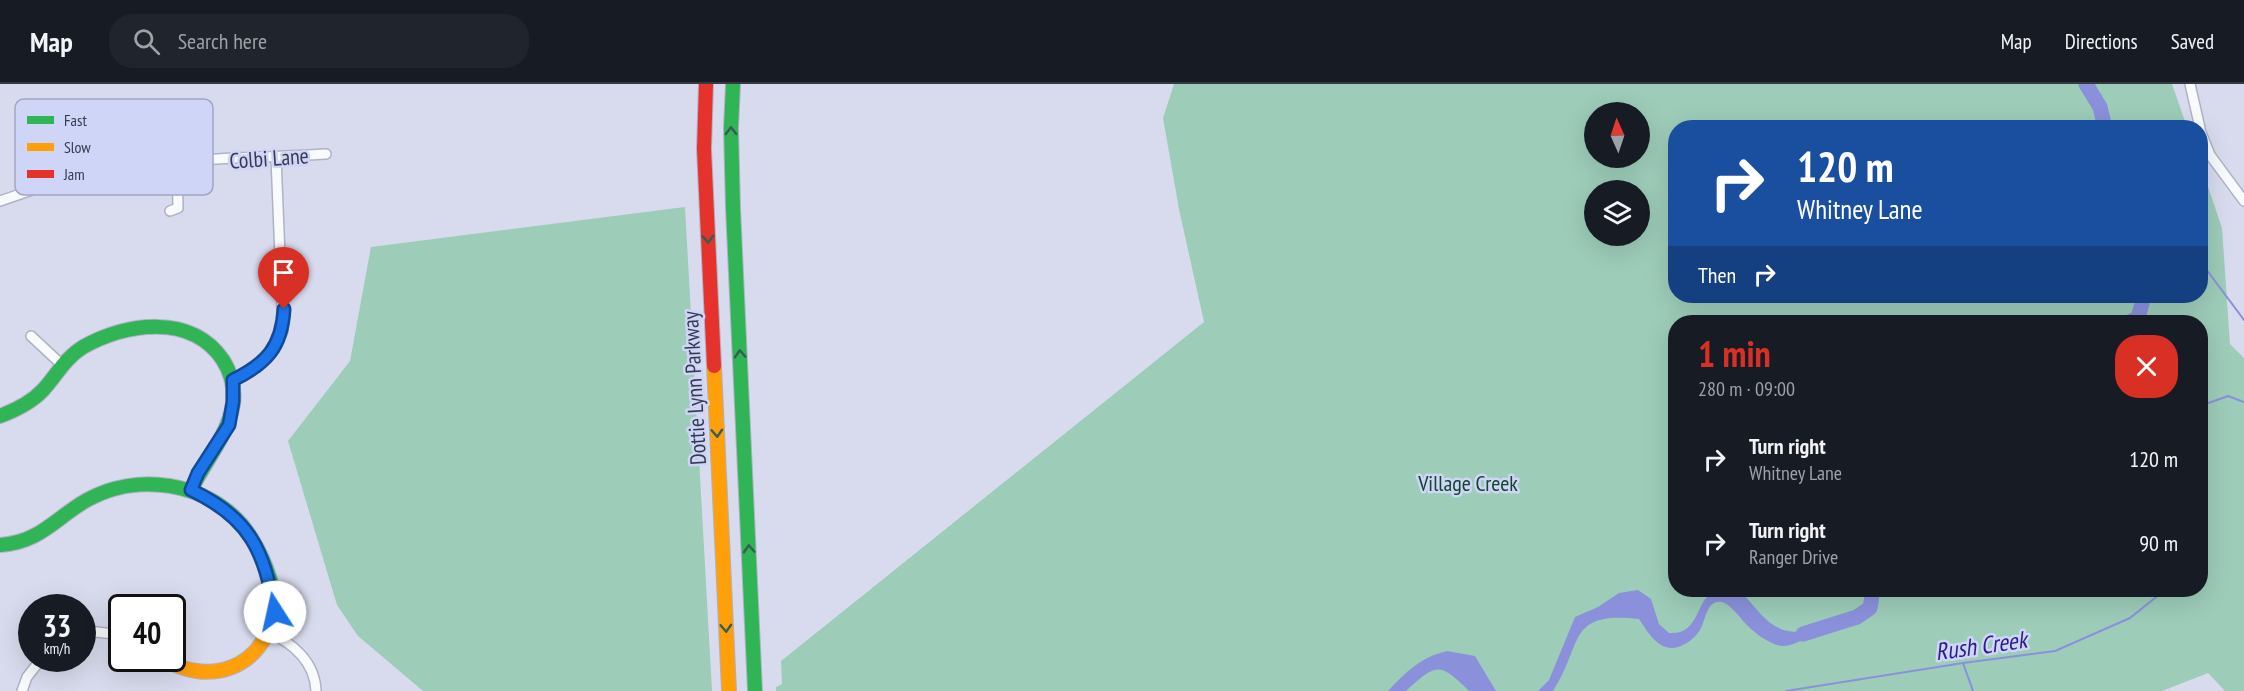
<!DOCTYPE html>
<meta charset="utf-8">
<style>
body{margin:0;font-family:"PT Sans Narrow",sans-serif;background:#20242c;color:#f1f3f6;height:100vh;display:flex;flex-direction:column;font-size:22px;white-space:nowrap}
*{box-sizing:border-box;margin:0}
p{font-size:20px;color:#9ea1a6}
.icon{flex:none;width:33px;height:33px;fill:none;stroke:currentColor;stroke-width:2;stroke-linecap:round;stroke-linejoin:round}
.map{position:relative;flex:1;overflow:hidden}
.details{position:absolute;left:1668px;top:231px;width:540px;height:282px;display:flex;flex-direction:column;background:#171b24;border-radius:24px;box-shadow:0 6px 24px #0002}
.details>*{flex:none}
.hud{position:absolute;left:1668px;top:36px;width:540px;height:183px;border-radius:24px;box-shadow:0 6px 24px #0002;background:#1a4fa0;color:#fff;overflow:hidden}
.needle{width:39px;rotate:357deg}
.tools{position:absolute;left:1584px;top:18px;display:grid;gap:12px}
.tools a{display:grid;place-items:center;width:66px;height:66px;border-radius:50%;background:#171b24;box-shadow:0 6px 24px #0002;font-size:30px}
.speed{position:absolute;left:18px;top:510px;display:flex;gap:12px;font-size:30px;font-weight:700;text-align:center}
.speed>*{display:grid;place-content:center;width:78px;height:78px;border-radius:50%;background:#171b24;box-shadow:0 6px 24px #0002;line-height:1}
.speed small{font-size:15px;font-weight:400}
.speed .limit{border:3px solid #111;border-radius:9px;background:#fff;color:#111}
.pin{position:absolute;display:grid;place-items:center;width:51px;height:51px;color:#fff;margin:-62px -26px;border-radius:50% 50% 50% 0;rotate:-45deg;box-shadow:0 0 6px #0007}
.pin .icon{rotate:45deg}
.me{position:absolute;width:66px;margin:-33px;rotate:350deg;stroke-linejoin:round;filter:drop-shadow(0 0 4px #0008)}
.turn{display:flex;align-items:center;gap:21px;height:126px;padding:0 30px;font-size:27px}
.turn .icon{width:78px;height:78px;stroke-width:2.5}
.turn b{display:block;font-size:42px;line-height:51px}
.then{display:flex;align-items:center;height:57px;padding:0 30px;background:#0003;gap:12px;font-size:22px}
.round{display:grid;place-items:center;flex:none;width:63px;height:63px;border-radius:24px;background:#20242c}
.overview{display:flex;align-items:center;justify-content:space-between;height:102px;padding:0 30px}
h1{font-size:36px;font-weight:700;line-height:45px;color:#d93025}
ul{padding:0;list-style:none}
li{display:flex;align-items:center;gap:18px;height:84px;padding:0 30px}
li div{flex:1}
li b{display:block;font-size:22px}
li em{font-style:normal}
header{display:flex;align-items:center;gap:36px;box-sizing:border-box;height:84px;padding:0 30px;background:#171b24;border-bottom:2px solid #363941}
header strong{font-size:28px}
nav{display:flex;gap:33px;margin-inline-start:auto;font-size:21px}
.search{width:420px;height:54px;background:#20242c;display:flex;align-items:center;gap:15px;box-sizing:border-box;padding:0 21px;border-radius:24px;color:#9ea1a6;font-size:22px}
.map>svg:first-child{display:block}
</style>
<header>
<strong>Map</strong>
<div class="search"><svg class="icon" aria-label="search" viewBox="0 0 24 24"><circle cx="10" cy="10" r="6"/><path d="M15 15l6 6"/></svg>Search here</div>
<nav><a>Map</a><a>Directions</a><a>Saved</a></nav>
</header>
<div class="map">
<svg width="2244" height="607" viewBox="0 0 2244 607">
<rect width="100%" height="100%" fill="#d8dbed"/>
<path fill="#9dccb9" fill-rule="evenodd" d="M1174 0H2172L2187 43 1676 44V212H2200L2201 82 2222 144 2230 260 2244 274V607H2225L2208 589 2162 607H776V603L782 600 781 577 1204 238 1179 125 1163 34ZM1594 28H1640V74H1594ZM1594 106H1640V152H1594ZM1676 238H2200V506H1676Z
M685 123 712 607H423L358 552 337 521 288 357 350 277 371 163Z"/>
<path fill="#8a91da" d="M1638 506 1651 515 1659 540 1669 549C1701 551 1694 516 1716 506H1740C1768 538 1774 554 1820 546 1810 551 1794 563 1782 562 1767 560 1748 544 1740 533 1735 528 1729 520 1722 518 1707 515 1706 534 1701 544 1698 550 1691 557 1685 560 1663 573 1650 552 1639 535 1566 527 1584 559 1553 607H1538L1549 596 1575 533 1598 523 1619 509Z
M1447 567 1475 572 1496 607H1469C1439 577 1436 580 1406 607H1388C1406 588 1421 573 1447 567Z"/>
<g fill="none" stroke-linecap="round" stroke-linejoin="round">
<path stroke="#8a91da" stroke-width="2" d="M2200 177 2244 236
M2200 322 2228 312 2244 318
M1963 579 1973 607
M1786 607 1963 579 2055 567 2130 534 2165 506"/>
<path stroke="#8a91da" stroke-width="15" d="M2086 0 2100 23 2105 44
M2129 238 2138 234 2144 212
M1803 550 1857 533 1870 524 1873 506"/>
<g stroke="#afb2c4" stroke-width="12">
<path id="street" d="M2190 0 2200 44
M2200 46 2210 71 2244 117
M0 117C28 108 54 97 83 90 158 73 249 75 326 70
M170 127 178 124 177 79
M31 252 61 280
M233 296C257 284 271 271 283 247L276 73
M154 524 156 519
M268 548C293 559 315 578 316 607
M82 550 97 548 122 551
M22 607 27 593 42 574"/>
</g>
<g stroke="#afb2c4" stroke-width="16">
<path id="fast" d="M733 0 731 44 733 124 755 607
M0 332C16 326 31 319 43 306 56 292 65 274 83 263 127 239 191 229 223 276 231 289 235 305 233 320 228 352 204 378 191 406
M0 461C41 458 55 434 87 416 137 388 205 398 242 441 260 464 277 501 274 530"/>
</g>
<g stroke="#afb2c4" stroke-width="16">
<path id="slow" d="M714 282 729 607
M161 574C208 602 260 587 274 530"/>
</g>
<g stroke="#afb2c4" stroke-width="16">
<path id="jam" d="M706 0 704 65 714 282"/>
</g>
<use href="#street" stroke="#f9fafc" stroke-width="9"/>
<use href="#fast" stroke="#30b455" stroke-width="14"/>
<use href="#slow" stroke="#ff9f0a" stroke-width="14"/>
<use href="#jam" stroke="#e5322d" stroke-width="14"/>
</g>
<defs><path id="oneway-chevron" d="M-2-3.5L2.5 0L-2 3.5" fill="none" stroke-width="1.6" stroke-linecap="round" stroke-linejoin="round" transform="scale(1.5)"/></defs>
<g stroke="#345f52">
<use href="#oneway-chevron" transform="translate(731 47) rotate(-90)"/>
<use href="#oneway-chevron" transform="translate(708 155) rotate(87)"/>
<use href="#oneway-chevron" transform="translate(740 270) rotate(-93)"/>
<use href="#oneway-chevron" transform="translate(717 349) rotate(87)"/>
<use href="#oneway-chevron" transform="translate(749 465) rotate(-93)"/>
<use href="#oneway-chevron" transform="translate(726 544) rotate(87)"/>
</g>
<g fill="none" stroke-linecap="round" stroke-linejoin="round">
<g stroke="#114b97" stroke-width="15">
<path id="route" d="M275 528C264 466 250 434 191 406L198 389 229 341 233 318V296C266 280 282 263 284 225"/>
</g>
<use href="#route" stroke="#1a73e8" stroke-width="10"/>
</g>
<g text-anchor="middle" stroke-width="5" stroke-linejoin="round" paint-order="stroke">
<g font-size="22" fill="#363a50" stroke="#cfd5f6">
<text transform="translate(269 74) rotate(-4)" y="8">Colbi Lane</text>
<text transform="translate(694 304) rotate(-93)" y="8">Dottie Lynn Parkway</text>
</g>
<g font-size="22" fill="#12452b" stroke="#cfd5f6">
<text x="1468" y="407">Village Creek</text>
</g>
<g font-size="24" font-style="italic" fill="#2b1d91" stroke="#cfd5f6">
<text transform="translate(1981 562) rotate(-8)" y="8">Rush Creek</text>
</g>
</g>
<rect x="15" y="15" width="198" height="96" rx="9" fill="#cfd5f6" stroke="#a1a6c4" stroke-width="1.5"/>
<rect x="27" y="32" width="27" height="8" fill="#30b455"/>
<rect x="27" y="59" width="27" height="8" fill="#ff9f0a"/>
<rect x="27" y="86" width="27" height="8" fill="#e5322d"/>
<g font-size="16" fill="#363a50">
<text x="64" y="42">Fast</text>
<text x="64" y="69">Slow</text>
<text x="64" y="96">Jam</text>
</g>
</svg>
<div class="tools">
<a><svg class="needle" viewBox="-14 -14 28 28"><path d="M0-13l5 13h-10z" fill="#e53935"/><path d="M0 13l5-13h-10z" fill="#9ea1a6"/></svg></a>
<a><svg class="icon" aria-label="layers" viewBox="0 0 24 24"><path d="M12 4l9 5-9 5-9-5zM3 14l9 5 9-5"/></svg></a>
</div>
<div class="speed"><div>33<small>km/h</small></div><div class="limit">40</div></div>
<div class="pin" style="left:284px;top:225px;background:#d93025"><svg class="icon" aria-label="arrive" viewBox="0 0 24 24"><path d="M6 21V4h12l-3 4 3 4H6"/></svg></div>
<svg class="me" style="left:275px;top:528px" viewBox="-20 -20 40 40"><circle r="19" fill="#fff"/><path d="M0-13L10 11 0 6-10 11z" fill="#1a73e8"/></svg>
<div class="hud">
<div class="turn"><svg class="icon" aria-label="right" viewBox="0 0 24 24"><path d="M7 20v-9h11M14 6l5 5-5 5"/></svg><div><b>120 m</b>Whitney Lane</div></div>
<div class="then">Then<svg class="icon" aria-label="right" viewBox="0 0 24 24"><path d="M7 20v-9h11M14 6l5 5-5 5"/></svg></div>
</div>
<section class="details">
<div class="overview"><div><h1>1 min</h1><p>280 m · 09:00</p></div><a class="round" style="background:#d93025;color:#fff"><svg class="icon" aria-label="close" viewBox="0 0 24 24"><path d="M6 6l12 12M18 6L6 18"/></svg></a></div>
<ul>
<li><svg class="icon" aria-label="right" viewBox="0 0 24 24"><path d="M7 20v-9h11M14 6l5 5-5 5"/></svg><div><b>Turn right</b><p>Whitney Lane</p></div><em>120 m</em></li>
<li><svg class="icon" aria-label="right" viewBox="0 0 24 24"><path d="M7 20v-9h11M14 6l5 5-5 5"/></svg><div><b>Turn right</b><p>Ranger Drive</p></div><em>90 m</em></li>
</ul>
</section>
</div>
